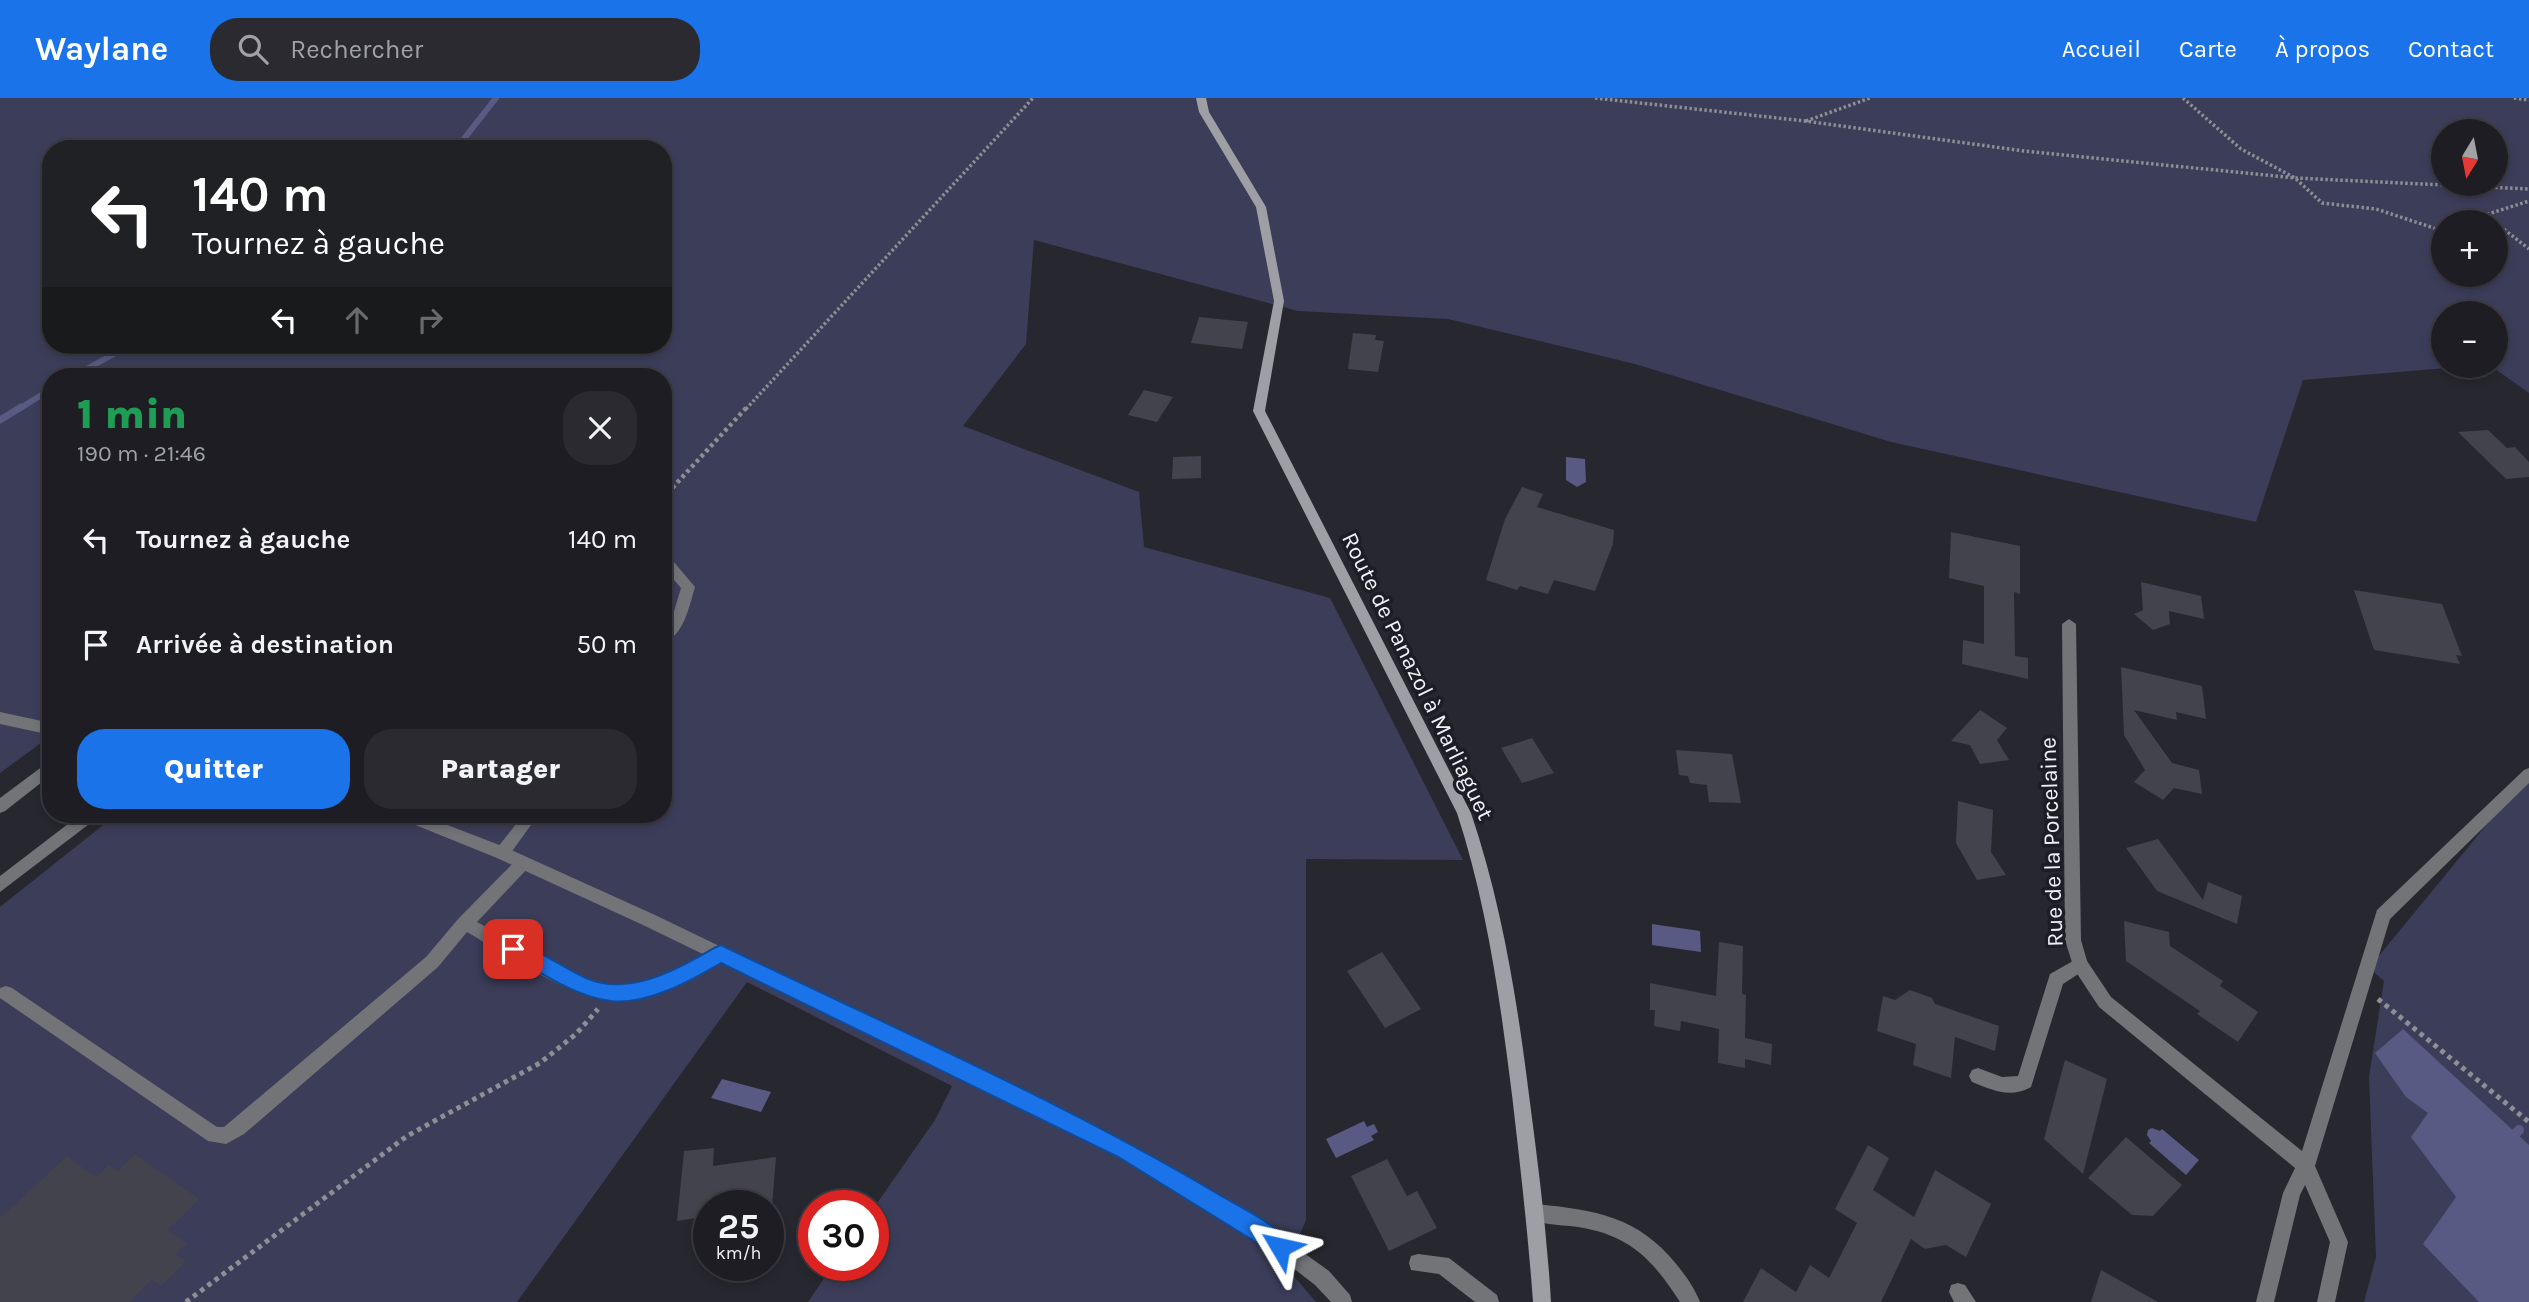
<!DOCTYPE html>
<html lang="fr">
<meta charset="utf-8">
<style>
body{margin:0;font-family:Karla,sans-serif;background:#2a2a30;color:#f1f3f6;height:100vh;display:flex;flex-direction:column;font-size:26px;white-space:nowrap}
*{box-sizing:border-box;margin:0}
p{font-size:23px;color:#a0a2a6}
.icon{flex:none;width:38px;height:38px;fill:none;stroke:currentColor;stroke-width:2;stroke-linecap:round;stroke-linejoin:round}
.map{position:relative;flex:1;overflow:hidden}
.details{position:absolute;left:42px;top:270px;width:630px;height:455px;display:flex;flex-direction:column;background:#1d1d23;border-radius:28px;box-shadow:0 4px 10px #0003,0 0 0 2px #3b3b41}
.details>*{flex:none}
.hud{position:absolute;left:42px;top:42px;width:630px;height:214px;border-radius:28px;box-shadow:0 4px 10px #0003,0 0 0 2px #3b3b41;background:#202124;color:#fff;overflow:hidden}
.needle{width:46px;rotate:190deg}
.tools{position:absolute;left:2431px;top:21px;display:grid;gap:14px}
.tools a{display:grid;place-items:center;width:77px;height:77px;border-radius:50%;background:#1d1d23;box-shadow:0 4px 10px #0003,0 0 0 2px #3b3b41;font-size:35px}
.speed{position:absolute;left:693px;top:1092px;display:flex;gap:14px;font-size:35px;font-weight:700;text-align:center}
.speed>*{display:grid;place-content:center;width:91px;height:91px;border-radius:50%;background:#1d1d23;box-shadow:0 4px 10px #0003,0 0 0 2px #3b3b41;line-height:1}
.speed small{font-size:18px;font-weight:400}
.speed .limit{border:10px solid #d22;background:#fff;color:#111}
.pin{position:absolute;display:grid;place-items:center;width:60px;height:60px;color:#fff;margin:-30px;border-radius:14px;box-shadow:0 4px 10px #0006}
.me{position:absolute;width:77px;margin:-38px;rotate:306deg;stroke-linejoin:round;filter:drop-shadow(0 0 5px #0008)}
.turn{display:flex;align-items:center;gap:24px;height:147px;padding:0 35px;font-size:32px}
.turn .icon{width:91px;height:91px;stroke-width:2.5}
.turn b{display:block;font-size:49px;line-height:60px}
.lanes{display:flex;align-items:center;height:66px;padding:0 35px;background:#0003;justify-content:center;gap:35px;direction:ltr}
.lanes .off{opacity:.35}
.round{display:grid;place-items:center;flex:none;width:74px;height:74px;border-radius:28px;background:#2a2a30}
.summary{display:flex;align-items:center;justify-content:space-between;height:119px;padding:0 35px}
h1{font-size:42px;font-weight:800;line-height:52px;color:#1e9e55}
.primary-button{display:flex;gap:14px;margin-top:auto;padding:14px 35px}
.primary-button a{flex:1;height:80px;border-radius:28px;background:#1a73e8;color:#fff;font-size:28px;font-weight:800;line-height:80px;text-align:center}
.primary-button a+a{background:#2a2a30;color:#f1f3f6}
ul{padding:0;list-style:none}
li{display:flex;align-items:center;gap:21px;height:105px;padding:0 35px}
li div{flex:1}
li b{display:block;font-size:26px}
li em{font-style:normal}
header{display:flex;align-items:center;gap:42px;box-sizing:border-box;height:98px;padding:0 35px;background:#1a73e8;color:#fff}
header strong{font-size:33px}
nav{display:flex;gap:38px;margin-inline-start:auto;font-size:24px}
.search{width:490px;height:63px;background:#2a2a30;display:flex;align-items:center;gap:18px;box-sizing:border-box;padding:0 24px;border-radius:28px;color:#a0a2a6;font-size:26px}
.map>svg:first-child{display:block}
</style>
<header>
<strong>Waylane</strong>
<div class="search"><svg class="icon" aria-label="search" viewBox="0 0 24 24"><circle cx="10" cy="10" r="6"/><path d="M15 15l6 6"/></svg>Rechercher</div>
<nav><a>Accueil</a><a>Carte</a><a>À propos</a><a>Contact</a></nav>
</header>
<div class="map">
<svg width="2529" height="1204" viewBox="0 0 2529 1204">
<rect width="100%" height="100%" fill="#27272f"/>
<path fill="#3c3d59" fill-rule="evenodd" d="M0 0H2529V295L2491 268H2496V215H2443V268H2470L2303 282 2256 424 1891 344 1635 266 1448 221 1298 213 1034 142 1026 246 963 328 1139 394 1144 449 1330 500 1463 762 1306 761V1122L1286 1169 1316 1204H808L833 1167H873V1111L935 1022 952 988 747 884 517 1204H0V809L117 716H663V278H51V644L45 642 0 675ZM2443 33H2496V86H2443ZM51 51H663V247H51ZM2443 124H2496V177H2443Z
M2529 675V1204H2364L2376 1159 2369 979 2384 883 2369 870Z"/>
<path fill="#585a83" d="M1566 359 1585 361 1586 384 1577 389 1566 382Z
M1652 826 1700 833 1701 854 1652 847Z
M2403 931 2529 1047V1204H2479L2423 1146 2456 1099 2411 1039 2428 1015 2406 999 2375 955Z
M722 981 771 994 761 1014 711 1000Z
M1364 1023 1367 1029 1374 1026 1378 1034 1371 1038 1374 1042 1336 1060 1326 1041Z
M2152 1030 2160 1033 2162 1031 2199 1062 2186 1077 2149 1045 2151 1043 2147 1037 2148 1032Z"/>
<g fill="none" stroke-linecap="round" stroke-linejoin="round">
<path stroke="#585a83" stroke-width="6" d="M456 51 496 0
M74 278 130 247
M19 311 51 291"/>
<path stroke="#585a83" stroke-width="7" d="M0 322 21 309"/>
<path stroke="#585a83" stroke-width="10" d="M2516 1035 2519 1032"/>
</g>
<path fill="#42434c" d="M1199 219 1248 224 1242 251 1191 245Z
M1353 235 1376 237 1375 242 1384 243 1378 274 1348 271Z
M1144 292 1173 299 1157 324 1128 317Z
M2488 332 2507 350 2515 349 2529 364V379L2506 381 2458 334Z
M1201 358V380L1172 381 1173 359Z
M1522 389 1543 396 1537 409 1614 432 1613 446 1595 493 1554 482 1548 496 1520 488 1517 492 1486 482 1505 421Z
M1951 434 2020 448V496L2014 494 2015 558 2028 560V581L1962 566 1963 542 1984 546V488L1949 480Z
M2141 484 2201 498 2204 521 2169 513 2170 526 2153 532 2134 516 2143 512Z
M2354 492 2442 506 2462 558 2456 557 2460 566 2374 552Z
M2121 569 2202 588 2206 621 2176 614 2177 622 2134 612 2172 665 2199 672 2202 696 2174 690 2163 702 2134 684 2145 672 2124 637Z
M1980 612 2007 630 1997 642 2009 662 1980 666 1970 647 1951 643Z
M1532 640 1554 675 1522 685 1501 650Z
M1676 652 1732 656 1741 705 1709 704 1707 687 1690 685 1688 678 1679 677Z
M1958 703 1993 712 1991 754 2006 777 1977 782 1956 745Z
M2158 741 2203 802 2208 784 2242 798 2237 826 2157 793 2126 750Z
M2124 823 2169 834 2170 848 2223 883 2220 888 2258 914 2238 944 2197 916 2200 913 2126 863Z
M1719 844 1743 848 1742 896 1746 897 1745 940 1772 946 1771 967 1745 961V970L1718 965 1719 931 1681 923 1680 933 1654 928 1655 912H1650V885L1716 898Z
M1382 854 1421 911 1385 930 1347 873Z
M1910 892 1932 900 1935 906 1999 928 1995 953 1955 939 1951 980 1913 967 1916 946 1877 933 1883 898 1895 902Z
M2065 962 2107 981 2083 1076 2044 1041Z
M2126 1039 2182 1087 2153 1118 2132 1117 2088 1080Z
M1868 1047 1889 1060 1873 1092 1914 1119 1935 1072 1991 1106 1966 1159 1946 1147 1925 1151 1911 1141 1881 1204H1743L1761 1170 1796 1194 1810 1167 1829 1180 1857 1125 1835 1111Z
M714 1050 713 1068 776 1059 772 1108H709V1118L677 1123 684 1053Z
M135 1056 199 1101 168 1132 187 1145 176 1156 186 1163 161 1188 152 1181 129 1204H0V1120L67 1058 96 1079 109 1067 118 1073Z
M1387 1061 1407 1098 1417 1093 1437 1130 1389 1153 1351 1078Z
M2101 1172 2158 1204H2091Z"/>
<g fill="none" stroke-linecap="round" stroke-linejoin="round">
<path stroke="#8e8e95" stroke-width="3.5" stroke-dasharray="2.5 2.5" stroke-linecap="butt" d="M1595 0 1805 23 2024 53 2295 80 2529 91
M2183 0 2241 51 2295 80 2322 105 2376 111 2443 133
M2514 0 2529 2
M1806 23 1870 0
M2463 124 2529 103
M2496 125 2529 151
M746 311 1033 0"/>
<path stroke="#8e8e95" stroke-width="4.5" stroke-dasharray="3.5 3.5" stroke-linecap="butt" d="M663 400 747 309"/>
<path stroke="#8e8e95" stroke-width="5" stroke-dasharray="4.5 4.5" stroke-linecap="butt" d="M2378 901 2529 1024
M186 1204 407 1038 540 965 576 936 598 911"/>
<path fill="#737478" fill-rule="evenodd" d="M663 455 668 457 695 489C689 509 684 537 663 546V531L672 520 681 490 663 469Z
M51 662V677L5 713 0 715V700Z
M81 716H99L97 720 0 794V778Z
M524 716H539L507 760 502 761 497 760 494 755 497 750Z
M523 758 528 760 531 765 528 770 477 824 563 871 595 884 611 888H625L654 882 677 873 721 849 727 851 729 856 727 861C695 882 652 906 612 902 567 898 506 857 467 834L438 869 244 1036 226 1046 208 1043 0 900V890L6 888 12 890 217 1029H224L426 859 459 820 518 760Z
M2080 859 2086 861 2088 866 2086 871 2063 886 2031 989C2009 1001 1993 992 1972 984L1969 978 1972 972 1978 970 2002 979 2018 978 2050 876Z
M1418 1156 1449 1160 1497 1197 1499 1204H1475L1439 1176 1411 1172 1409 1165 1411 1158Z
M1958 1185 1965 1187 1976 1204H1954L1949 1194 1951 1187Z"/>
<path fill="#737478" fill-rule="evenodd" d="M2069 521 2076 526 2081 842 2087 863 2111 899 2302 1053 2377 812 2524 672 2529 670V685L2390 821 2315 1068 2348 1144 2335 1204H2317L2330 1144 2305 1087 2300 1097 2274 1204H2256L2283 1095 2295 1070 2099 909 2074 871 2065 842 2062 526Z
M0 614 51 625V637L0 626Z
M396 716H419L507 750 655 817 1131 1046 1265 1127 1329 1173 1350 1197 1352 1204H1331L1315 1187 1253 1139 1119 1058 643 827 497 760 398 720Z
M1536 1106C1595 1112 1638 1118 1677 1167 1686 1178 1695 1191 1700 1204H1680C1653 1162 1630 1137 1578 1129 1563 1127 1544 1127 1530 1121L1527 1115 1530 1109Z"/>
<path fill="#9e9ea5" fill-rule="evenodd" d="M1196 0H1206L1209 14 1266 109 1284 203 1265 313 1471 715C1502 807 1517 901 1529 997 1538 1066 1547 1135 1551 1204H1533C1528 1135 1520 1066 1512 997 1500 901 1487 807 1457 715L1253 313 1274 203 1256 109 1199 14Z"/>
</g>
<path fill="#1a73e8" stroke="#114b97" stroke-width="2" d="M513 843C539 852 562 869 586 880 630 899 677 871 714 850L721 847 727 850C892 929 1061 1003 1218 1096 1238 1108 1282 1128 1291 1149L1288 1156 1280 1159 1118 1059 721 865C692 882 646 908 610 903 573 898 539 873 507 856L504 851 507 845Z"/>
<g text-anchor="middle" stroke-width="7" stroke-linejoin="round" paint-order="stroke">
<g font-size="23" fill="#f1f2f7" stroke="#1d1e25">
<text transform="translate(1418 578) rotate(64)" y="8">Route de Panazol à Marliaguet</text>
<text transform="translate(2051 744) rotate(-92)" y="8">Rue de la Porcelaine</text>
</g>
</g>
</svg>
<div class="tools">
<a><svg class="needle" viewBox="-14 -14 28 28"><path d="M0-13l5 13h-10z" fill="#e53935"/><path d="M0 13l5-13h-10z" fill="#a0a2a6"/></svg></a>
<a>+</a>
<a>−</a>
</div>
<div class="speed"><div>25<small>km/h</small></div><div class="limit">30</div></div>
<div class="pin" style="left:513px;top:851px;background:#d93025"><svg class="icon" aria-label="arrive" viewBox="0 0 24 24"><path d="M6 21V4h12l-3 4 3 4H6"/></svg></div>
<svg class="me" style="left:1280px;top:1149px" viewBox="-20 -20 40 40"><path d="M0-17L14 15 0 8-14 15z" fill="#1a73e8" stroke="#fff" stroke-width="4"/></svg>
<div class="hud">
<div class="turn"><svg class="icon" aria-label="left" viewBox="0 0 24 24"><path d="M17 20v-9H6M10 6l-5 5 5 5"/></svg><div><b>140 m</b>Tournez à gauche</div></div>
<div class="lanes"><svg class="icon" aria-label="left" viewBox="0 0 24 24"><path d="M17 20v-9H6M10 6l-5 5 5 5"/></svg><svg class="icon off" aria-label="ahead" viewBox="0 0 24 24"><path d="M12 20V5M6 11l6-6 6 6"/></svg><svg class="icon off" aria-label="right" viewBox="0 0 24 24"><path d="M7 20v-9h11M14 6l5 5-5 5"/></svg></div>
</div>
<section class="details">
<div class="summary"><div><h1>1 min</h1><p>190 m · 21:46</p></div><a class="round"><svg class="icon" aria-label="close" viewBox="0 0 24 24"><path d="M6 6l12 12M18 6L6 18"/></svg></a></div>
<ul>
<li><svg class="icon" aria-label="left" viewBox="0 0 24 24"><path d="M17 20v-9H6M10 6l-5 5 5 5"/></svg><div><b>Tournez à gauche</b></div><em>140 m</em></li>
<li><svg class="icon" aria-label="arrive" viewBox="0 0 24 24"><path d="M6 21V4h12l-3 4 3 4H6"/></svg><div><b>Arrivée à destination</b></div><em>50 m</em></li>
</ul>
<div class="primary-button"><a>Quitter</a><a>Partager</a></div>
</section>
</div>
